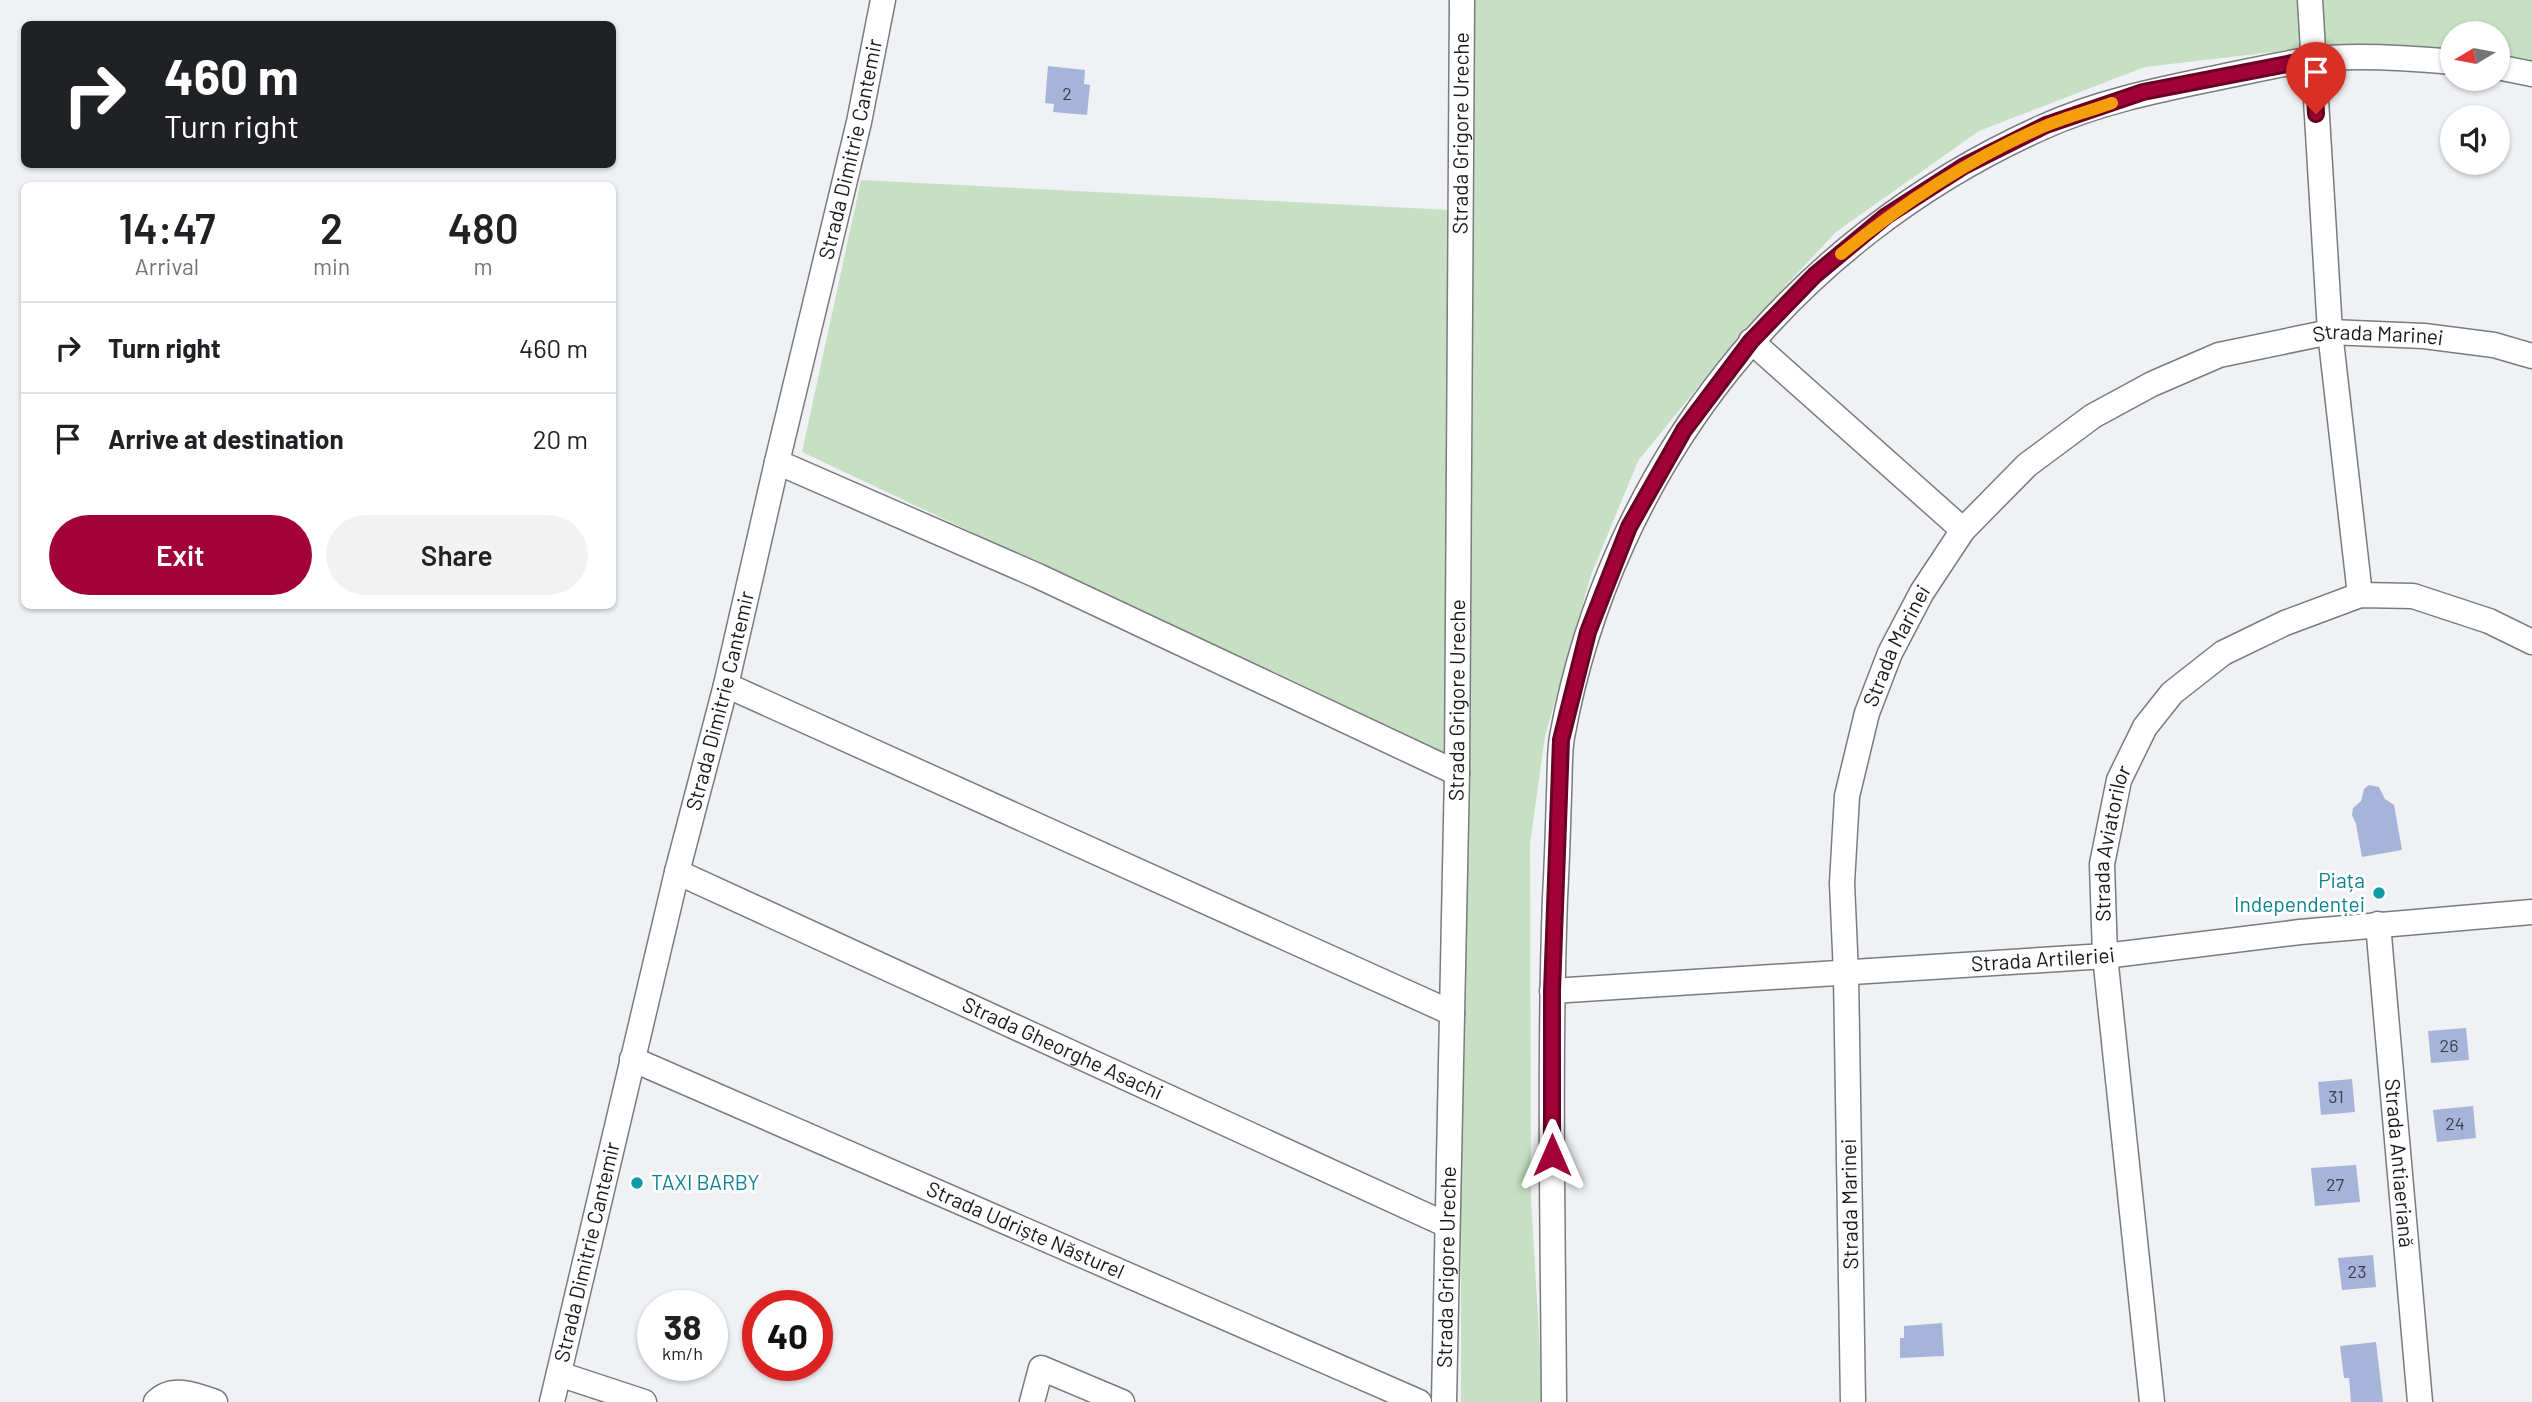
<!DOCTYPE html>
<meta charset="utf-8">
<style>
body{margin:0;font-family:Barlow,sans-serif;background:#f2f2f2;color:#202124;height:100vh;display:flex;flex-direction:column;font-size:26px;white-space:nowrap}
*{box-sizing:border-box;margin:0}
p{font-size:23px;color:#757577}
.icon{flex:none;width:38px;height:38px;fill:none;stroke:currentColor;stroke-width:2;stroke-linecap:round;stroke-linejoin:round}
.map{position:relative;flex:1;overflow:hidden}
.sheet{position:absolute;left:21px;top:182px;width:595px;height:427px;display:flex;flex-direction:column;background:#fff;border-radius:10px;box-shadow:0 2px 5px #0004}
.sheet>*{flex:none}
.hud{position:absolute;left:21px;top:21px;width:595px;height:147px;border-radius:10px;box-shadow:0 2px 5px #0004;background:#202124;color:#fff;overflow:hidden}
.needle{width:46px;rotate:260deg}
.controls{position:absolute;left:2440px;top:21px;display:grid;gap:14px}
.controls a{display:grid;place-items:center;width:70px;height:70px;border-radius:50%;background:#fff;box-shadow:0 2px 5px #0004;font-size:35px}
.speed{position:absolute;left:637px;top:1290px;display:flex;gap:14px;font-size:35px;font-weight:700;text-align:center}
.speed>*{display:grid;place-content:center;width:91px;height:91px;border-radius:50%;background:#fff;box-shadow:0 2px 5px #0004;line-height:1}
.speed small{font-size:18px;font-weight:400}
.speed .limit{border:10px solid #d22;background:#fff;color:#111}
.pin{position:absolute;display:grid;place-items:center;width:60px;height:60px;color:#fff;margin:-72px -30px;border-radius:50% 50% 50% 0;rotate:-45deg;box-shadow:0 0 7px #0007}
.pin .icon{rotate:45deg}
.me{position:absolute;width:77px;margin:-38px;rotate:0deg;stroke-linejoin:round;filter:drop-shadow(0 0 5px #0008)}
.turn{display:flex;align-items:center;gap:24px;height:147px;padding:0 28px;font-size:32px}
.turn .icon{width:91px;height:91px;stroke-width:2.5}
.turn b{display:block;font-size:49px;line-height:60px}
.eta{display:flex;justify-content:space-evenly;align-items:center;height:119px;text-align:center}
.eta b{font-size:42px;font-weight:600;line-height:49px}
.button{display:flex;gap:14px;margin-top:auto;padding:14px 28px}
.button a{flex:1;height:80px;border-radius:42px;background:#a10238;color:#fff;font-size:28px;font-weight:600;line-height:80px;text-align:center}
.button a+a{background:#f2f2f2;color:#202124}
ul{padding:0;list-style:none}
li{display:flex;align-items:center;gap:21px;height:91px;padding:0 28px;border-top:2px solid #e0e0e0}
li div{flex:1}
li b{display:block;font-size:26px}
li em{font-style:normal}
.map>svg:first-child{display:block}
</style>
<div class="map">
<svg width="2532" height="1402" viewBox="0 0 2532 1402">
<rect width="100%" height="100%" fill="#eff1f5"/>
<path fill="#c7e0c4" d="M1465 0H2532V71L2497 67V33H2452V63L2298 49 2145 67 1979 131 1836 232 1744 330 1638 461 1591 575 1545 736 1530 844 1531 1199 1543 1402H1461V763L802 452 861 180 1469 211Z"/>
<path fill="#a6b4da" d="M1048 66 1085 70 1084 84 1090 85 1087 115 1053 112 1054 104 1045 103Z
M2369 785 2379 787 2385 799 2394 805 2402 850 2362 857 2356 824 2352 815 2353 808 2361 801 2364 789Z
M2466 1028 2469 1060 2431 1063 2428 1031Z
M2352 1079 2355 1112 2321 1115 2318 1082Z
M2473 1106 2476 1138 2437 1142 2433 1110Z
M2356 1165 2360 1202 2315 1206 2311 1168Z
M2373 1255 2376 1287 2342 1290 2338 1258Z
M1942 1323 1944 1356 1900 1358V1338H1904V1326Z
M2376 1342 2383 1402H2351L2349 1378H2344L2340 1346Z"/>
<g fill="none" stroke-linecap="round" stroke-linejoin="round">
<g stroke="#7a7b7f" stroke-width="27">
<g id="minor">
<path d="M2310 0 2330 332 2360 595"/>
<path d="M2497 67 2532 74"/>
<path d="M1751 341 1963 530"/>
<path d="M777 462 1038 576 1457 773"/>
<path d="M726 685 1452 1013"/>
<path id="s1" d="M677 872 1447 1225"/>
<path id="s2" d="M2378 924 2420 1402"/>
<path id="s3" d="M1552 991 2105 956 2300 932 2532 912"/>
<path id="s4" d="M632 1059 1419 1402"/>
<path d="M559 1374 644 1402"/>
<path d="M156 1402C172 1385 196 1395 215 1402"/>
<path id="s5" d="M552 1402 677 872 726 685 777 462 859 122 883 0"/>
<path d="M1032 1402 1041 1368 1122 1402"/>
<path id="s6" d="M1444 1402 1457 773 1462 0"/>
<path d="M1554 1402C1553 1234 1549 1066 1555 898 1557 863 1558 828 1559 794 1560 775 1559 755 1562 737 1611 466 1792 239 2043 127 2098 102 2158 90 2216 78 2247 72 2278 64 2309 60 2352 54 2409 58 2452 62"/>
<path id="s7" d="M1853 1402 1846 974 1842 883 1847 796 1867 713 1890 653 1922 592 1963 530 2027 465 2093 416 2152 384 2219 355 2330 332 2424 336 2494 345 2532 356"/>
<path id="s8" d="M2152 1402 2105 956 2102 864 2119 780 2145 727 2172 693 2223 653 2285 623 2360 595 2413 596 2489 621 2532 642"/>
</g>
</g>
<use href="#minor" stroke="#fff" stroke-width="24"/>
</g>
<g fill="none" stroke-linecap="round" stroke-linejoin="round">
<g stroke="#690124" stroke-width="18">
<path id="route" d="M1552 1155V991L1561 740 1588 632 1629 527 1684 430 1751 341 1815 275 1886 216 1964 166 2046 125 2143 92 2313 59 2316 114"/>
</g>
<use href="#route" stroke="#a10238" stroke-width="12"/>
<path stroke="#f59e0b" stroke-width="12" d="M1841 254C1903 203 1971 158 2045 126 2066 117 2090 111 2112 103"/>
</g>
<g fill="#0f9aa8" stroke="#fefeff" stroke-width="2.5">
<circle cx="2379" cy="893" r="7"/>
<circle cx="637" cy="1183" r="7"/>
</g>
<g text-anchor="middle" stroke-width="6" stroke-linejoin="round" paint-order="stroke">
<g font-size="18" fill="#3c404a">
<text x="1067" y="100">2</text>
<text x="2449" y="1052">26</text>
<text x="2336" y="1103">31</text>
<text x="2455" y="1130">24</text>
<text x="2335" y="1191">27</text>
<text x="2357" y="1278">23</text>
</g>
<g font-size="21" fill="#18191a" stroke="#fefeff">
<text dy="7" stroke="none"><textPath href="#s6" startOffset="1269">Strada Grigore Ureche</textPath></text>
<text dy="7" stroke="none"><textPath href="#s5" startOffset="1288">Strada Dimitrie Cantemir</textPath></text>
<text dy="7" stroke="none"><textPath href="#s7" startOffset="1374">Strada Marinei</textPath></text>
<text dy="7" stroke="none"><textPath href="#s7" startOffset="765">Strada Marinei</textPath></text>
<text dy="7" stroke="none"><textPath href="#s5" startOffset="721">Strada Dimitrie Cantemir</textPath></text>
<text dy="7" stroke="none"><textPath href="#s6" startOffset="702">Strada Grigore Ureche</textPath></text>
<text dy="7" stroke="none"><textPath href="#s8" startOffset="562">Strada Aviatorilor</textPath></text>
<text dy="7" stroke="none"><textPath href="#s3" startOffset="492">Strada Artileriei</textPath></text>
<text dy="7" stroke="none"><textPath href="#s1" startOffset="424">Strada Gheorghe Asachi</textPath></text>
<text dy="7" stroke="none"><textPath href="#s2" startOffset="240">Strada Antiaeriană</textPath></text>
<text transform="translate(1850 1204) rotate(-91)" y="7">Strada Marinei</text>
<text dy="7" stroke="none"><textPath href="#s4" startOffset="429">Strada Udriște Năsturel</textPath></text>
<text dy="7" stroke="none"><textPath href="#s5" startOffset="154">Strada Dimitrie Cantemir</textPath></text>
<text dy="7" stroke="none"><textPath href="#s6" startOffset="135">Strada Grigore Ureche</textPath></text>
</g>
<g font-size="21" fill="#0d838f" stroke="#fefeff" text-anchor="end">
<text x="2365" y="888">Piața<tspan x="2365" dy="24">Independenței</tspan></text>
<text x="651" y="1190" text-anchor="start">TAXI BARBY</text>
</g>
</g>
</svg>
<div class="controls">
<a><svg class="needle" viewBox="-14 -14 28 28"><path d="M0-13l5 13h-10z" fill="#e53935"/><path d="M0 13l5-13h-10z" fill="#757577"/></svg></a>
<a><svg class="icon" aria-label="sound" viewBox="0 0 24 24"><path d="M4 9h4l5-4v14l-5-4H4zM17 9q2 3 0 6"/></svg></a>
</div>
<div class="speed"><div>38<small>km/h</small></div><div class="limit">40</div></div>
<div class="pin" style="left:2316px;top:114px;background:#d93025"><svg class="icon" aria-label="arrive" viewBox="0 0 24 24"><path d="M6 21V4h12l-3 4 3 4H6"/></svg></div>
<svg class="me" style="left:1552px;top:1155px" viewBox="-20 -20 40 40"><path d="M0-17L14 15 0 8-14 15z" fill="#a10238" stroke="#fff" stroke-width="4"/></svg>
<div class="hud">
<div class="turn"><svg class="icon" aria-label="right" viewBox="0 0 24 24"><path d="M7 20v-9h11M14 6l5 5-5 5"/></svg><div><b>460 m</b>Turn right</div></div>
</div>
<section class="sheet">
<div class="eta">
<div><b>14:47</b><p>Arrival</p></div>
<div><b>2</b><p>min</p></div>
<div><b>480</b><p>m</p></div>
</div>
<ul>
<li><svg class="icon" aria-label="right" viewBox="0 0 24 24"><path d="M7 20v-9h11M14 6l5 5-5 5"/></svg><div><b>Turn right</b></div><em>460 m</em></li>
<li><svg class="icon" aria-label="arrive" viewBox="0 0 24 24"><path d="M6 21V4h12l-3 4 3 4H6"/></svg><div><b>Arrive at destination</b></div><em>20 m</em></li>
</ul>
<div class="button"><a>Exit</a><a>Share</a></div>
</section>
</div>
